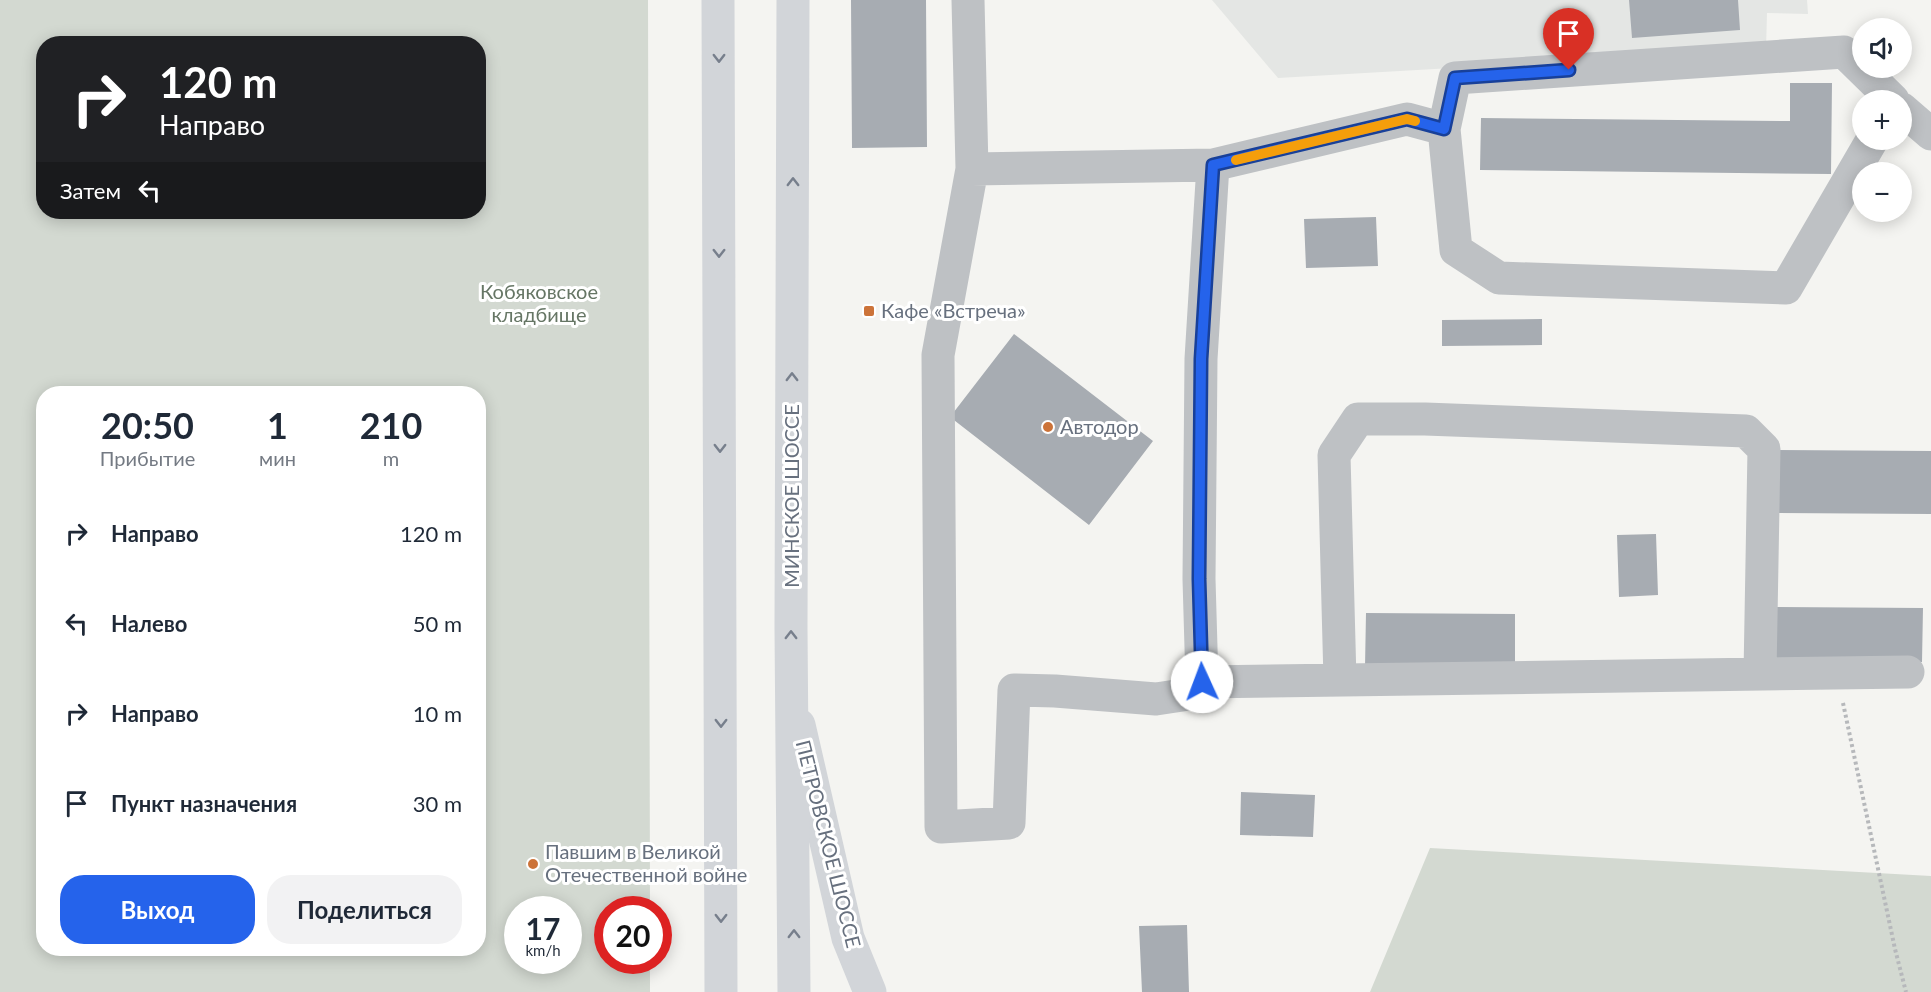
<!DOCTYPE html>
<html lang="ru">
<meta charset="utf-8">
<style>
body{margin:0;font-family:Lato,sans-serif;background:#f2f2f3;color:#1f2937;height:100vh;display:flex;flex-direction:column;font-size:22px;white-space:nowrap}
*{box-sizing:border-box;margin:0}
p{font-size:20px;color:#747a83}
.icon{flex:none;width:33px;height:33px;fill:none;stroke:currentColor;stroke-width:2;stroke-linecap:round;stroke-linejoin:round}
.map{position:relative;flex:1;overflow:hidden}
.drawer{position:absolute;left:36px;top:386px;width:450px;height:570px;display:flex;flex-direction:column;background:#fff;border-radius:24px;box-shadow:0 3px 15px #0003}
.drawer>*{flex:none}
.guide{position:absolute;left:36px;top:36px;width:450px;height:183px;border-radius:24px;box-shadow:0 3px 15px #0003;background:#202124;color:#fff;overflow:hidden}
.controls{position:absolute;left:1852px;top:18px;display:grid;gap:12px}
.controls a{display:grid;place-items:center;width:60px;height:60px;border-radius:50%;background:#fff;box-shadow:0 3px 15px #0003;font-size:30px}
.speed{position:absolute;left:504px;top:896px;display:flex;gap:12px;font-size:30px;font-weight:700;text-align:center}
.speed>*{display:grid;place-content:center;width:78px;height:78px;border-radius:50%;background:#fff;box-shadow:0 3px 15px #0003;line-height:1}
.speed small{font-size:15px;font-weight:400}
.speed .limit{border:9px solid #d22;background:#fff;color:#111}
.pin{position:absolute;display:grid;place-items:center;width:51px;height:51px;color:#fff;margin:-62px -26px;border-radius:50% 50% 50% 0;rotate:-45deg;box-shadow:0 0 6px #0007}
.pin .icon{rotate:45deg}
.me{position:absolute;width:66px;margin:-33px;rotate:358deg;stroke-linejoin:round;filter:drop-shadow(0 0 4px #0008)}
.turn{display:flex;align-items:center;gap:21px;height:126px;padding:0 24px;font-size:27px}
.turn .icon{width:78px;height:78px;stroke-width:2.5}
.turn b{display:block;font-size:42px;line-height:51px}
.then{display:flex;align-items:center;height:57px;padding:0 24px;background:#0003;gap:12px;font-size:22px}
.eta{display:flex;justify-content:space-evenly;align-items:center;height:102px;text-align:center}
.eta b{font-size:36px;font-weight:700;line-height:42px}
.action{display:flex;gap:12px;margin-top:auto;padding:12px 24px}
.action a{flex:1;height:69px;border-radius:24px;background:#2563eb;color:#fff;font-size:24px;font-weight:700;line-height:69px;text-align:center}
.action a+a{background:#f2f2f3;color:#1f2937}
ul{padding:0;list-style:none}
li{display:flex;align-items:center;gap:18px;height:90px;padding:0 24px}
li div{flex:1}
li b{display:block;font-size:22px}
li em{font-style:normal}
.map>svg:first-child{display:block}
</style>
<div class="map">
<svg width="1931" height="992" viewBox="0 0 1931 992">
<rect width="100%" height="100%" fill="#f4f4f1"/>
<path fill="#e4e6e4" d="M1212 0H1807L1808 14 1767 13 1766 50 1278 78Z"/>
<path fill="#d3d9d1" fill-rule="evenodd" d="M0 0H648L650 909H608V960H650V992H0ZM44 44H478V212H44ZM44 393H478V948H44ZM518 909H568V960H518Z
M1430 848 1931 876V992H1370Z"/>
<path fill="#a7acb2" d="M851 0H926L927 147 852 148Z
M1629 0H1738L1740 30 1632 38Z
M1790 83H1832L1831 174 1480 170 1481 118 1790 121Z
M1376 217 1378 266 1306 268 1304 219Z
M1542 319V345L1442 346V320Z
M1014 334 1153 441 1089 525 950 417Z
M1776 450 1931 451V514L1775 513Z
M1656 534 1658 595 1619 597 1617 535Z
M1773 607 1923 608 1922 662 1772 660Z
M1366 613 1515 614V668L1365 667Z
M1241 792 1315 795 1313 837 1240 835Z
M1187 925 1189 992H1142L1139 926Z"/>
<g fill="none" stroke-linecap="round" stroke-linejoin="round">
<path stroke="#b6b8bb" stroke-width="4" stroke-dasharray="3 3" stroke-linecap="butt" d="M1843 703 1895 949 1906 992"/>
<path stroke="#bec1c4" stroke-width="33" d="M968 0 972 169 938 355 941 827 1009 823 1014 690 1055 691 1156 699 1189 694 1202 682
M1902 109 1931 134
M1444 129 1455 78 1844 52 1893 100
M1872 140 1786 288 1499 278 1456 250 1444 129 1407 119 1213 165 1201 359 1199 579 1202 682 1908 672
M972 169 1213 165
M1340 680 1334 455 1358 419H1425L1746 431 1764 449 1760 674"/>
<path stroke="#d2d5d9" stroke-width="33" d="M799 725 848 938 870 992"/>
<path stroke="#d2d5d9" stroke-width="33" d="M718 0 721 992
M793 0 791 628 794 992"/>
</g>
<defs><path id="oneway-chevron" d="M-2-3.5L2.5 0L-2 3.5" fill="none" stroke-width="1.6" stroke-linecap="round" stroke-linejoin="round" transform="scale(1.5)"/></defs>
<g stroke="#777f8c">
<use href="#oneway-chevron" transform="translate(719 58) rotate(90)"/>
<use href="#oneway-chevron" transform="translate(793 182) rotate(-90)"/>
<use href="#oneway-chevron" transform="translate(719 253) rotate(90)"/>
<use href="#oneway-chevron" transform="translate(792 377) rotate(-90)"/>
<use href="#oneway-chevron" transform="translate(720 448) rotate(90)"/>
<use href="#oneway-chevron" transform="translate(791 635) rotate(-90)"/>
<use href="#oneway-chevron" transform="translate(721 723) rotate(90)"/>
<use href="#oneway-chevron" transform="translate(721 918) rotate(90)"/>
<use href="#oneway-chevron" transform="translate(794 934) rotate(-90)"/>
</g>
<g fill="none" stroke-linecap="round" stroke-linejoin="round">
<g stroke="#184099" stroke-width="15">
<path id="route" d="M1202 682 1199 579 1201 359 1213 165 1407 119 1444 129 1455 78 1569 70"/>
</g>
<use href="#route" stroke="#2563eb" stroke-width="10"/>
<path stroke="#f59e0b" stroke-width="10" d="M1236 160 1407 119 1415 121"/>
</g>
<g fill="#cc7339" stroke="#fff" stroke-width="2">
<rect x="863" y="305" width="12" height="12" rx="3"/>
<circle cx="1048" cy="427" r="6"/>
<circle cx="533" cy="864" r="6"/>
</g>
<g text-anchor="middle" stroke-width="6" stroke-linejoin="round" paint-order="stroke">
<g font-size="20" fill="#667665" stroke="#fff">
<text x="539" y="299">Кобяковское<tspan x="539" dy="23">кладбище</tspan></text>
</g>
<g font-size="20" fill="#67707e" stroke="#fff" text-anchor="start">
<text x="881" y="318">Кафе «Встреча»</text>
<text x="1060" y="434">Автодор</text>
<text x="545" y="859">Павшим в Великой<tspan x="545" dy="23">Отечественной войне</tspan></text>
</g>
<g font-size="20" fill="#67707e" stroke="#fff">
<text transform="translate(792 496) rotate(-90)" y="7">МИНСКОЕ ШОССЕ</text>
<text transform="translate(828 844) rotate(76)" y="7">ПЕТРОВСКОЕ ШОССЕ</text>
</g>
</g>
</svg>
<div class="controls">
<a><svg class="icon" aria-label="sound" viewBox="0 0 24 24"><path d="M4 9h4l5-4v14l-5-4H4zM17 9q2 3 0 6"/></svg></a>
<a>+</a>
<a>−</a>
</div>
<div class="speed"><div>17<small>km/h</small></div><div class="limit">20</div></div>
<div class="pin" style="left:1569px;top:70px;background:#d93025"><svg class="icon" aria-label="arrive" viewBox="0 0 24 24"><path d="M6 21V4h12l-3 4 3 4H6"/></svg></div>
<svg class="me" style="left:1202px;top:682px" viewBox="-20 -20 40 40"><circle r="19" fill="#fff"/><path d="M0-13L10 11 0 6-10 11z" fill="#2563eb"/></svg>
<div class="guide">
<div class="turn"><svg class="icon" aria-label="right" viewBox="0 0 24 24"><path d="M7 20v-9h11M14 6l5 5-5 5"/></svg><div><b>120 m</b>Направо</div></div>
<div class="then">Затем<svg class="icon" aria-label="left" viewBox="0 0 24 24"><path d="M17 20v-9H6M10 6l-5 5 5 5"/></svg></div>
</div>
<section class="drawer">
<div class="eta">
<div><b>20:50</b><p>Прибытие</p></div>
<div><b>1</b><p>мин</p></div>
<div><b>210</b><p>m</p></div>
</div>
<ul>
<li><svg class="icon" aria-label="right" viewBox="0 0 24 24"><path d="M7 20v-9h11M14 6l5 5-5 5"/></svg><div><b>Направо</b></div><em>120 m</em></li>
<li><svg class="icon" aria-label="left" viewBox="0 0 24 24"><path d="M17 20v-9H6M10 6l-5 5 5 5"/></svg><div><b>Налево</b></div><em>50 m</em></li>
<li><svg class="icon" aria-label="right" viewBox="0 0 24 24"><path d="M7 20v-9h11M14 6l5 5-5 5"/></svg><div><b>Направо</b></div><em>10 m</em></li>
<li><svg class="icon" aria-label="arrive" viewBox="0 0 24 24"><path d="M6 21V4h12l-3 4 3 4H6"/></svg><div><b>Пункт назначения</b></div><em>30 m</em></li>
</ul>
<div class="action"><a>Выход</a><a>Поделиться</a></div>
</section>
</div>
